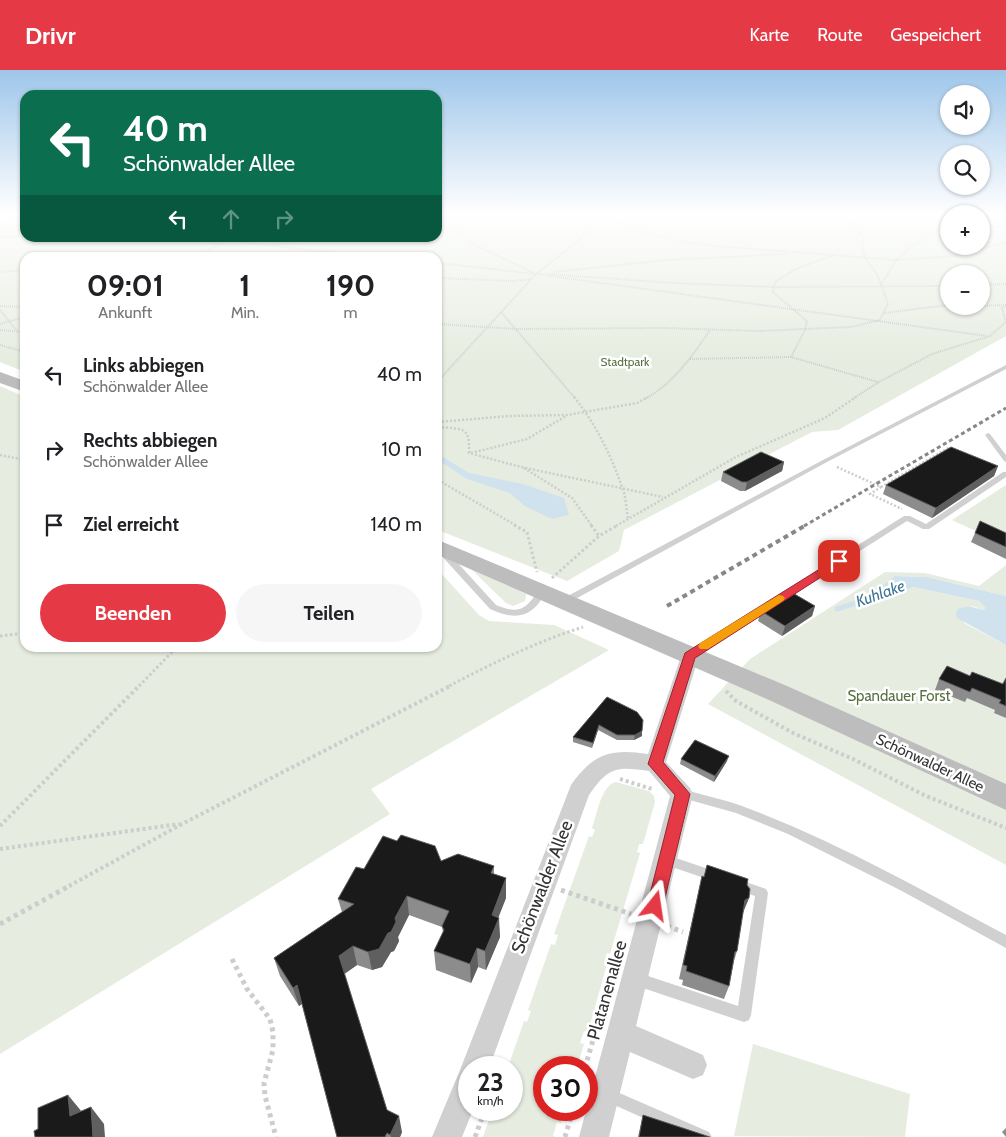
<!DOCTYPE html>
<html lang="de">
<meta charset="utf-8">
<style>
body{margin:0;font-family:Cabin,sans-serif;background:#f6f6f6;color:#202124;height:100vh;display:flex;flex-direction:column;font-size:19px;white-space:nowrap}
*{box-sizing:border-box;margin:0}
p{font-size:16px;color:#757577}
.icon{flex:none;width:28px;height:28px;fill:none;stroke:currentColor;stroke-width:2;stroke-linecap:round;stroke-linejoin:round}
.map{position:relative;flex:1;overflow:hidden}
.drawer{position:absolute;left:20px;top:182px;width:422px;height:400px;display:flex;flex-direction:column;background:#fff;border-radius:15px;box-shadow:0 1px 4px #0004}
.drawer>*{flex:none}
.guide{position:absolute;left:20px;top:20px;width:422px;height:152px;border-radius:15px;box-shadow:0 1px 4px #0004;background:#0b6e4f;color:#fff;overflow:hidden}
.buttons{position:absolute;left:940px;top:15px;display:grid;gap:10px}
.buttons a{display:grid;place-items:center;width:50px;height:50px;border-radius:50%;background:#fff;box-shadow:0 1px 4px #0004;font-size:25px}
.speed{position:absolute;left:458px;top:986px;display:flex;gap:10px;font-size:25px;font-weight:700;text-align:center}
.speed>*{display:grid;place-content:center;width:65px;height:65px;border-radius:50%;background:#fff;box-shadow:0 1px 4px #0004;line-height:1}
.speed small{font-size:12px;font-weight:400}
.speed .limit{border:8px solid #d22;background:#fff;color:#111}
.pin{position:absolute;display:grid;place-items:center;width:42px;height:42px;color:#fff;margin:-21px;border-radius:10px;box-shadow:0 2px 8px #0006}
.me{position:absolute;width:55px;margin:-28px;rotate:15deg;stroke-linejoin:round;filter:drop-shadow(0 0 4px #0008)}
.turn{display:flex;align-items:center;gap:18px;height:105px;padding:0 20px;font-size:22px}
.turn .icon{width:65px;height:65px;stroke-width:2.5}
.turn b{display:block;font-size:35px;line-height:42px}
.lanes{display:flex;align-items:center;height:48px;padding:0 20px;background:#0003;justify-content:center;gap:25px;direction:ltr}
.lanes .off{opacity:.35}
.eta{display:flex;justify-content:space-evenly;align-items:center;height:85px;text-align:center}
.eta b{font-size:30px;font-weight:800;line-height:35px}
.action{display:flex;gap:10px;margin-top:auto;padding:10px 20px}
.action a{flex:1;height:58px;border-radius:30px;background:#e63946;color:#fff;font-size:20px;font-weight:800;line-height:58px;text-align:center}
.action a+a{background:#f6f6f6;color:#202124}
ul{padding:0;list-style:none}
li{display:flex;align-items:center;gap:15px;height:75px;padding:0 20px}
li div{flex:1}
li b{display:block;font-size:19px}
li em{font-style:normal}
header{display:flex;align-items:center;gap:30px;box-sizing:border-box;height:70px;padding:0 25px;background:#e63946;color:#fff}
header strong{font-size:24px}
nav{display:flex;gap:28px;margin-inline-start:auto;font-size:18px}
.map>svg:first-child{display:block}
</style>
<header>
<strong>Drivr</strong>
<nav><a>Karte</a><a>Route</a><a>Gespeichert</a></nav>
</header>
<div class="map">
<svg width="1006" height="1067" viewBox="0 0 1006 1067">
<rect width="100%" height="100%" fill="#fff"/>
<path fill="#e6ecdf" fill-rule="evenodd" d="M5 145H25V168H438V145H949V176H981V145H1006V266L838 360 812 362 624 460 619 481 567 511 438 460V188H25V302L0 292V152L8 151ZM949 204H981V236H949Z
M0 316 25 327V578H438V500L479 545 489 551 554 555 609 580 371 719 390 744 0 984Z
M1006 415V475L952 450Z
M1006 495V526L927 507 895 506 893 526 913 517 979 531 987 538 983 540 972 536 964 553 1006 575V795L708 634 750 589 885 502 925 503 979 516Z
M471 499 526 524 525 531 513 536 506 533Z
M616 712 649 721 654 726 655 732 643 774H639L637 782 640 783 610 884 607 883 604 893 607 894 588 962 584 961 580 973 584 974 577 997 544 998V1040H564L561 1053 557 1052 553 1066 555 1067H483L492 1041 496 1042 497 1040H511V998L508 997 524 951 527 952 531 941 528 940 551 874 555 875 558 865 554 864 589 766 592 767 595 760 592 758C597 745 601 715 616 712Z
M753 974 910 1024 905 1067 734 1066Z"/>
<path fill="#cfe2ee" d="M438 384 469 403 523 414 564 428 569 445 552 449 525 436 510 423 467 409 438 390Z
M895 506 927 507 1006 526V575L957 548 956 542 958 539C968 535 973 537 983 540L986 538 979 531 913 517 893 526 880 518Z"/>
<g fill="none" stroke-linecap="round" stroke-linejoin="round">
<path stroke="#cfe2ee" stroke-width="5" d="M837 539 884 524 890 520"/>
<path stroke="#cdcdcd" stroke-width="2" stroke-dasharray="1 1" stroke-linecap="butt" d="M445 145 444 149 471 173 534 203
M608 145 625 156 679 171 714 176 896 190 956 186 1006 172
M876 145 949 152
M438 148 494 145
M981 155 1006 157
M0 160 16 156 25 151
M3 166 14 158
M0 167H25
M112 168H216
M215 168 273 176
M301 168 273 176 384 188
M194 188 232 168
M438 193 536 204 987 266
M0 202 25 200
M554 202 667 190 787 184
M548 204 673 213 774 217 949 216
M438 208 512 211 532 209
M881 215 896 190 916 173 949 155
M981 215 1006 214
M0 236 25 237
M981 236 1006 235
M0 240 18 262
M501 242 575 328
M884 243 949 235
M0 254 25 247
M438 254 515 259 665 258 759 261 851 257 880 250 888 233C884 224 881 212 876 203 868 192 859 183 864 168L851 153 847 145
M0 260 25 262
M0 275 25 282
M791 287 805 260 807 251 773 222 775 212 796 199 834 185
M690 289 791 287 878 312
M438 311 536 204 578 171 601 145
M646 328C673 314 693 285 710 260
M854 328 879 312 932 284 990 266 1006 252 1002 238 1006 236"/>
<path stroke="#cdcdcd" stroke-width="2.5" stroke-dasharray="2 2" stroke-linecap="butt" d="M574 327C595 353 611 385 622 417 626 426 626 438 628 448
M438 352 509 346 567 345 637 333 648 327
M438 357C463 359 470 356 469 383L521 397 663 427
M471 383 527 369 566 346
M0 385 25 390
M837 397 881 417 870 424 902 439
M524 398 572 428 592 456
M438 410 517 456
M881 417 950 377
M616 456 736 387 825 348 856 327"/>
<path stroke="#cdcdcd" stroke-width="3" stroke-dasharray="2.5 2.5" stroke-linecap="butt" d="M514 455 527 462 537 502
M591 455 599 466
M552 508 599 466 618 455
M0 566 25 563
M139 616 176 578
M449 616C493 593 536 572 583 557"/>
<path stroke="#cdcdcd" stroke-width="4" stroke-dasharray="3 3" stroke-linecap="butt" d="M726 621 736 631 793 663 853 689 926 726 1006 758
M620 709 652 719
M0 756 140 615
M0 779 179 754
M69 816 182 754 452 615"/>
<path stroke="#cdcdcd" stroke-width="5" stroke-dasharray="4 4" stroke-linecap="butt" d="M561 820 631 844
M0 854 71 815
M667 856 683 862
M232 889 247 919 270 949 273 962V980L264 1013 265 1026 276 1067
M585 998 615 893
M475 1067 485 1040
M565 1067 573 1040"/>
<path fill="#d0d0d0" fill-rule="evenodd" d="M1006 295V299L827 392 568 533 565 534 561 531 562 529 823 390Z
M988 363 990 364 1006 385V392L1004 391 985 365Z
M1003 402H1006V407L929 459H923L907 451 693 587H687L685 585 687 583 904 446H910L926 454Z
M439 479H445L496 535C519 545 527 539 539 519H545L546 521C533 548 516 551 490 539L439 483 438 481Z
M683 719C702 725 723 729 742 736 834 770 920 819 1006 865V878L900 820 788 764 736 743 679 727 677 724 679 721Z
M667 785 720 803 722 807 720 811 716 812 663 794 661 790 663 786Z
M740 810 766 819 768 823 751 945 749 950 744 952 631 914 629 909 631 904 636 902 738 936 755 826 736 820 734 816 736 812Z
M608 1018 709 1062 712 1067H686L603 1030 601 1025 603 1020Z"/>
<path fill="#d0d0d0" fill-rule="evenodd" d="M690 580 697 581 699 586 666 692 690 718 693 724 636 956 703 985 707 995 703 1005 693 1009 630 982 609 1067H579L670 726 649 701C617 696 608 697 589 725L489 998H469V1040H473L462 1067H432L460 1000 571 715C593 684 610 678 648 684L681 586 683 581Z"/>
<path fill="#bdbdbd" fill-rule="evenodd" d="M0 302 25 311V322L0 313Z
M438 470 787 616 1006 714V740L769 630 438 485Z"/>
<path stroke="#888" stroke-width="3" stroke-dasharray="4 3" stroke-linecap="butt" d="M804 456 1006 338"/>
<path stroke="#888" stroke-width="4" stroke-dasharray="5 4" stroke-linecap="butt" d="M667 536 806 455"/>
</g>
<path fill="#8c8c8c" d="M784 392 782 401 745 421H740L721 411 723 402Z
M998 396 994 406 932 448 883 424 886 415Z
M975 463H1006V489L971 472Z
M815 536 812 546 782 566 758 551 761 541Z
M970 606 1002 614 1006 608V648L994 643 995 640 967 628 965 632 935 620 939 609Z
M607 627 642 661V666L634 670H617L598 660 592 678 573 672V667Z
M681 689 727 691 714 712 680 694Z
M441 791 494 796V804L506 808V828L498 847 500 867 486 900 478 897 471 913 436 900 434 881 443 862 442 857 409 845 398 867 399 871 394 881 391 882 382 897 372 900 357 895 344 904 387 1040 402 1062 400 1067H337L302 934 299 936 280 906 274 888 342 842 338 829 364 799Z
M702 806 747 815 749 828 743 843 737 881 734 891 729 916 724 929 682 915 683 910 679 909Z
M643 1045 710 1067H638Z
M1006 1058V1067L1002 1062Z"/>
<path fill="#5f5f5f" d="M784 392 782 401 745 421 747 412Z
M998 396 994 406 932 448 936 438Z
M815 536 812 546 782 566 785 556Z
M599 655 598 660 592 678 593 673Z
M642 661V666L634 670 635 665Z
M729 686 727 691 714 712 715 706Z
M506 808V828L492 864V845Z
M407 826 409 845 398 867 399 871 394 881 391 882 382 897 372 900 368 882 395 848Z
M749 828 743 842 740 844 745 830Z
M499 848 500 867 486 900 485 881Z
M353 876 357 895 343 905 339 886Z
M477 878 478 897 471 913 470 894Z
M297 915 303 933 299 936 293 918Z
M68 1025 82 1042 70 1046Z
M91 1037 104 1054 105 1067H93Z
M399 1046 402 1062 400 1067H391L390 1065Z"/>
<path fill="#1a1a1a" stroke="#5f5f5f" d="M951 377 998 396 936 438 886 415Z
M761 382 784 392 747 412H742L723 402Z
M980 451 1006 463V477L975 463Z
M791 522 815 536 785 556 761 541Z
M947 596 970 606 972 602 1003 614 1006 608V636L999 633 1001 630 972 618 970 622 939 609Z
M607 627 637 642 643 650 642 661 635 665H617L599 655 593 673 573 667Z
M695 670 729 686 715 706 681 689Z
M401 765 435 776 441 791 458 784 494 796 491 803 506 808 492 845 499 848 485 881 477 878 470 894 434 881 444 860 442 856 449 841 407 826 395 848 396 852 391 862 388 863 379 879 368 882 353 876 339 886 387 1040 399 1046 390 1065 387 1063 385 1067H337L297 915 293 918 274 888 354 834 338 829 356 797 364 799 383 766 397 771Z
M707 795 748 809 747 815 750 819 749 828 745 830 737 881 735 882 729 916 686 901 687 896 683 895 702 806 704 807Z
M68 1025 70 1046 91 1037 93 1067H35L34 1061 38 1059V1038Z
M643 1045 710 1067H639Z"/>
<linearGradient id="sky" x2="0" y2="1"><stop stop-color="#9ec6ea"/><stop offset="0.49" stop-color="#fff"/><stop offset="1" stop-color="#fff" stop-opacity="0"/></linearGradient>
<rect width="1006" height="294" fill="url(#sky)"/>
<path fill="#e63946" stroke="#96252e" d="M839 487 844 491 843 493 695 588 663 692 690 724 663 836 660 841 655 843 649 841 647 836 675 725 648 694 685 583Z"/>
<path fill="#f59e0b" d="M779 525 783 526 785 528 783 531 708 579H700L698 576 700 573Z"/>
<g text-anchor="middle" stroke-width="5" stroke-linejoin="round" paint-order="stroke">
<g font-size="12" fill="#56703f" stroke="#fff">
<text x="625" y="296">Stadtpark</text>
</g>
<g font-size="15" fill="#56703f" stroke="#fff">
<text x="899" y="631">Spandauer Forst</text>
</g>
<g font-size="15" fill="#333" stroke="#fff">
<text transform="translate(930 693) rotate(25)" y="5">Schönwalder Allee</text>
</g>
<g font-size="16" font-style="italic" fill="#3f7597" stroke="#fff">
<text transform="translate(880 523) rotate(-20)" y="6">Kuhlake</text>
</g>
<g font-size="18" fill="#333" stroke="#fff">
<text transform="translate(542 817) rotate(-69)" y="6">Schönwalder Allee</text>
<text transform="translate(607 920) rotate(-74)" y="6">Platanenallee</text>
</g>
</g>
</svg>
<div class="buttons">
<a><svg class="icon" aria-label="sound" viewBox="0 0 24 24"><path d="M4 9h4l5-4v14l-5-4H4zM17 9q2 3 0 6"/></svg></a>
<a><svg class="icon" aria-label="search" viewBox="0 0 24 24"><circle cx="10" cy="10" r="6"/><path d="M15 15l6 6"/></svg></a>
<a>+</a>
<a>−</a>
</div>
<div class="speed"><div>23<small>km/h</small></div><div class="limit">30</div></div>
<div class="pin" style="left:839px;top:491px;background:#d93025"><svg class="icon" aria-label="arrive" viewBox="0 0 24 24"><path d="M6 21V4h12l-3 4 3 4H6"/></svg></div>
<svg class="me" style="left:655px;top:836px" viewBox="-20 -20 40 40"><path d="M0-17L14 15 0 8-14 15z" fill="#e63946" stroke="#fff" stroke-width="4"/></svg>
<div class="guide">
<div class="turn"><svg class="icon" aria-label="left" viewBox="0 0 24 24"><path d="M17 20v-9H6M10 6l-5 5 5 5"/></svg><div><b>40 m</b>Schönwalder Allee</div></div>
<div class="lanes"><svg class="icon" aria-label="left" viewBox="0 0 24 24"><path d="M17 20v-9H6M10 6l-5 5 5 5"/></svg><svg class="icon off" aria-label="ahead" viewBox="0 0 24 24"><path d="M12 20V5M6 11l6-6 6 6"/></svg><svg class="icon off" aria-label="right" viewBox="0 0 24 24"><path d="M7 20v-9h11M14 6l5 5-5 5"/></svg></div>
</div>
<section class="drawer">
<div class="eta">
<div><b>09:01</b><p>Ankunft</p></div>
<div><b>1</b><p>Min.</p></div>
<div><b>190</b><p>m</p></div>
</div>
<ul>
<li><svg class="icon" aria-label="left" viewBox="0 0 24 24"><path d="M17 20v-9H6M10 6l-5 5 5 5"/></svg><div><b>Links abbiegen</b><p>Schönwalder Allee</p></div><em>40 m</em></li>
<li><svg class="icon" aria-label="right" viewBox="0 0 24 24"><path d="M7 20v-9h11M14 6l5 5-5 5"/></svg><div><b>Rechts abbiegen</b><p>Schönwalder Allee</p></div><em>10 m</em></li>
<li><svg class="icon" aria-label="arrive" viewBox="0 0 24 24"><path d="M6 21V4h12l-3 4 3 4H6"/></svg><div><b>Ziel erreicht</b></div><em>140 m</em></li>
</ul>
<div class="action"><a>Beenden</a><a>Teilen</a></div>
</section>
</div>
